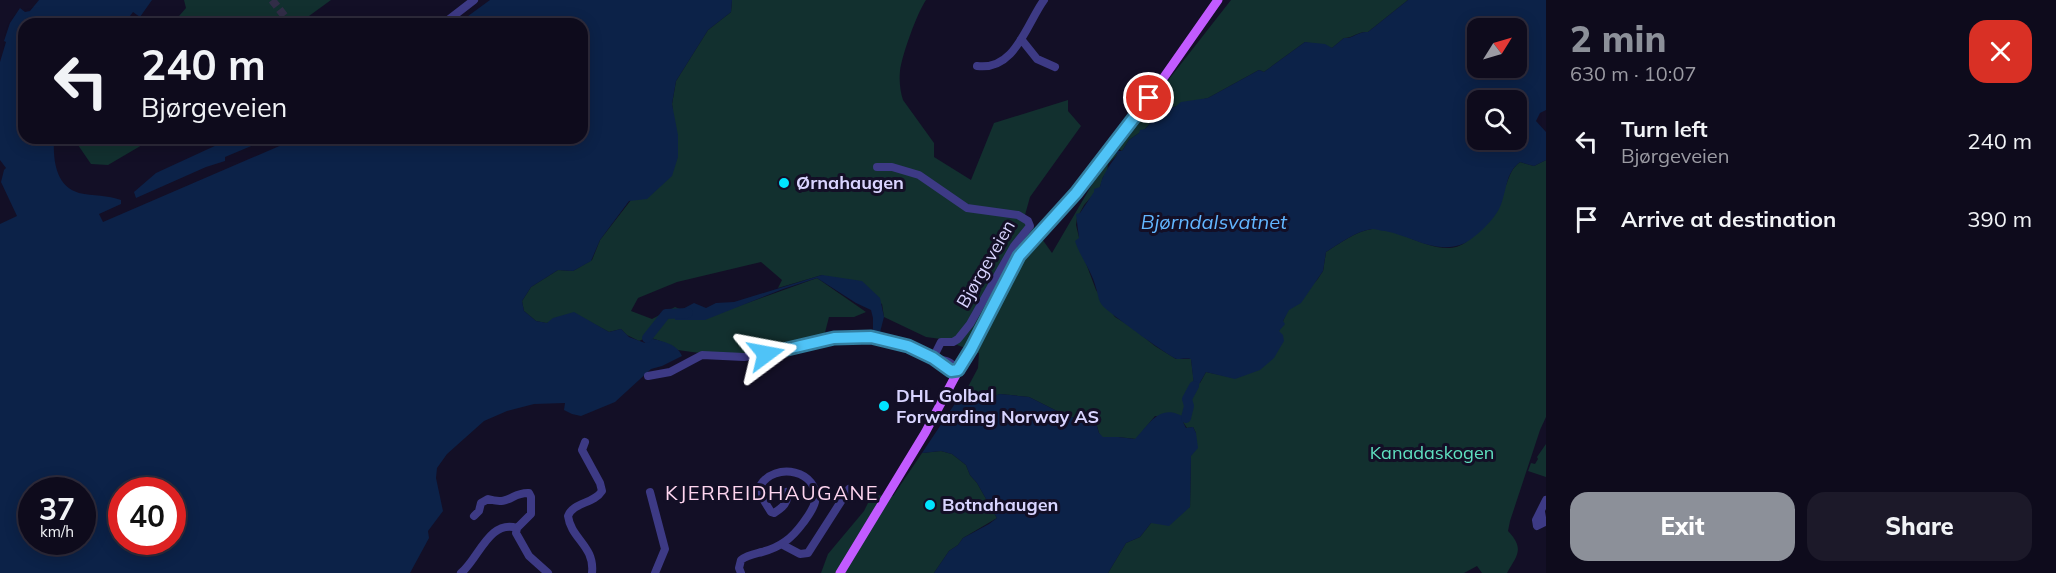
<!DOCTYPE html>
<meta charset="utf-8">
<style>
body{margin:0;font-family:Mulish,sans-serif;background:#1c1929;color:#f1f3f6;height:100vh;display:flex;flex-direction:column;font-size:22px;white-space:nowrap}
*{box-sizing:border-box;margin:0}
p{font-size:20px;color:#9b9ba3}
.icon{flex:none;width:33px;height:33px;fill:none;stroke:currentColor;stroke-width:2;stroke-linecap:round;stroke-linejoin:round}
.map{position:relative;flex:1;overflow:hidden}
.sheet{display:flex;flex-direction:column;background:#0e0b1c;width:510px}
.sheet>*{flex:none}
.banner{position:absolute;left:18px;top:18px;width:570px;height:126px;border-radius:18px;box-shadow:0 3px 15px #0003,0 0 0 2px #2e2b3b;background:#0e0b1c;color:#f1f3f6;overflow:hidden}
.needle{width:39px;rotate:53deg}
.fabs{position:absolute;left:1467px;top:18px;display:grid;gap:12px}
.fabs a{display:grid;place-items:center;width:60px;height:60px;border-radius:12px;background:#0e0b1c;box-shadow:0 3px 15px #0003,0 0 0 2px #2e2b3b;font-size:30px}
.speed{position:absolute;left:18px;top:477px;display:flex;gap:12px;font-size:30px;font-weight:700;text-align:center}
.speed>*{display:grid;place-content:center;width:78px;height:78px;border-radius:50%;background:#0e0b1c;box-shadow:0 3px 15px #0003,0 0 0 2px #2e2b3b;line-height:1}
.speed small{font-size:15px;font-weight:400}
.speed .limit{border:9px solid #d22;background:#fff;color:#111}
.pin{position:absolute;display:grid;place-items:center;width:51px;height:51px;color:#fff;margin:-26px;border:3px solid #fff;border-radius:50%;box-shadow:0 2px 6px #0007}
.me{position:absolute;width:66px;margin:-33px;rotate:77deg;stroke-linejoin:round;filter:drop-shadow(0 0 4px #0008)}
.turn{display:flex;align-items:center;gap:21px;height:126px;padding:0 24px;font-size:27px}
.turn .icon{width:78px;height:78px;stroke-width:2.5}
.turn b{display:block;font-size:42px;line-height:51px}
.round{display:grid;place-items:center;flex:none;width:63px;height:63px;border-radius:18px;background:#1c1929}
.summary{display:flex;align-items:center;justify-content:space-between;height:102px;padding:0 24px}
h1{font-size:36px;font-weight:800;line-height:45px;color:#8c9099}
.primary-button{display:flex;gap:12px;margin-top:auto;padding:12px 24px}
.primary-button a{flex:1;height:69px;border-radius:18px;background:#8c9099;color:#fff;font-size:24px;font-weight:800;line-height:69px;text-align:center}
.primary-button a+a{background:#1c1929;color:#f1f3f6}
ul{padding:0;list-style:none}
li{display:flex;align-items:center;gap:18px;height:78px;padding:0 24px}
li div{flex:1}
li b{display:block;font-size:22px}
li em{font-style:normal}
main{display:flex;flex:1;min-height:0}
.map>svg:first-child{display:block}
</style>
<main>
<div class="map">
<svg width="1546" height="573" viewBox="0 0 1546 573">
<rect width="100%" height="100%" fill="#130f26"/>
<path fill="#12302f" d="M184 0H331L298 24H172L186 8Z
M732 0H926C917 13 902 55 900 71 899 80 900 91 903 100L934 143V157L971 180 994 123 1068 100V111L1081 126 1030 197 1025 215 1052 253 1108 157 1231 0H1408L1368 32C1358 31 1353 38 1344 38L1332 48 1305 42 1264 72 1259 70 1208 98 1169 108 1158 114 1145 129 1129 140 1122 151 1119 149 1117 155 1108 164 1107 172 1103 177 1100 187 1084 205 1077 218 1076 225 1084 258 1096 290 1115 317 1130 326 1155 346 1176 359H1191L1194 383H1200L1206 372 1234 378 1245 374 1279 331 1289 307 1317 280 1323 271 1326 252C1339 244 1356 231 1372 229 1400 226 1440 262 1466 242 1471 238 1502 192 1506 185 1510 175 1511 169 1520 162L1534 166 1546 160V417L1540 430 1510 521 1508 531C1525 549 1517 555 1507 573H1482L1477 566 1464 573H1108L1126 543 1140 537 1151 523 1190 507 1191 456 1196 433 1193 427 1187 428 1183 422 1186 419 1155 416 1136 439 1118 437H1102L1099 433 1096 423 1067 416 1029 397 1000 394 980 402 963 401 961 400 978 368 979 353 941 339 926 337 884 317 882 304 822 275 778 288 782 280 761 262 677 282 638 298 631 311 652 319 675 307 682 310 675 313 722 312 817 278 866 312 854 317H829L821 348C778 355 736 358 692 352 688 351 682 351 678 350 664 344 655 334 639 341L627 335 621 329 609 332 581 317 546 323 536 321 524 311 522 301 531 287 558 270 573 271 592 260 600 240 631 200 673 111 672 104 676 81 708 30 731 12Z
M80 138H154L108 165 91 164 78 145Z
M1546 444V477L1528 471 1531 463 1535 464 1538 459 1537 457Z
M941 451 952 454 966 465 970 475 977 483 997 518 963 538 958 545 949 551 934 573H821L828 554 864 511 872 495 893 496 922 453Z"/>
<path fill="#0c2248" fill-rule="evenodd" d="M39 0H152L140 17 133 12 124 24H24V138H54C53 159 55 186 79 193 93 196 108 195 121 200V204L99 214 103 222 298 138H582V24H463L464 19 490 0H732L731 12 708 30 676 81 672 104 678 135V157L672 176 647 199 629 201 600 240 591 261 573 271 558 270 531 287 522 301 524 311 536 321 547 323 553 318 574 312 609 332 621 329 629 337 645 343 647 338C659 340 677 343 682 356L662 366 651 369 615 402 581 416 572 414 564 410 565 403 534 404 507 411 484 421 447 454 437 468 436 478 443 511 428 531 429 538 410 573H0V224L17 216 1 182 4 170 6 168 0 160V62L6 42 4 41 10 23 20 8 25 12 30 11ZM32 490H82V542H32ZM122 490H172V542H122Z
M1408 0H1546V110L1540 113 1536 121 1546 132V160L1534 166 1520 162C1505 173 1507 191 1500 207 1494 220 1477 236 1465 243 1437 256 1412 236 1385 231 1381 231 1376 229 1372 229 1356 231 1339 244 1326 252L1323 271 1301 303 1289 310 1283 321 1285 324 1279 331 1283 335 1284 341 1274 358 1260 370 1235 379 1206 372 1198 386H1194L1191 359C1186 358 1182 359 1177 359 1171 358 1105 310 1102 305 1098 300 1098 293 1096 288 1092 271 1080 257 1075 241L1079 238 1076 214 1080 213 1094 192V189L1100 187C1102 175 1110 165 1117 155L1115 151H1122L1129 140 1139 133 1140 130 1145 129C1154 120 1163 108 1175 107L1181 102 1208 98 1259 70 1264 72 1305 42 1325 44 1332 48 1344 38C1353 39 1358 31 1368 32ZM1516 28V68H1478V28ZM1478 100H1516V140H1478Z
M232 138H259L261 142 225 157V161L206 167 136 198 134 192 156 173Z
M822 275 862 281 880 298 884 317 879 336 873 335V318L871 310 856 303 817 278 783 289 705 320H675V313L694 303 706 308 716 303 734 302Z
M1000 394 1029 397 1067 416 1096 423 1099 433 1103 437H1118L1135 439C1151 422 1160 402 1186 418L1183 422 1186 428 1193 427 1196 433 1198 448 1191 456 1190 507 1169 526 1151 523 1140 537 1126 543 1108 573H934L949 551 958 545 963 538 989 524 997 518 977 483 970 475 966 465 952 454 941 451 922 453 958 399C971 406 987 399 1000 394Z"/>
<g fill="none" stroke-linecap="round" stroke-linejoin="round">
<path stroke="#0c2248" stroke-width="10" d="M647 338 666 314 688 313
M1186 418 1189 406 1187 399 1194 386"/>
<path stroke="#312d47" stroke-width="8" stroke-dasharray="8 4" stroke-linecap="butt" d="M272 0 290 23"/>
<path stroke="#3d3a85" stroke-width="8" d="M290 23V24
M443 24 474 0
M1021 39 1037 59 1055 67
M977 66C1015 71 1026 25 1044 0
M877 167H892L919 175 967 208 1018 215 1028 221 1030 226 1014 246 970 324 958 339 953 342H941L933 358
M935 358C945 361 952 361 958 370
M648 376 670 372 702 355 744 357 767 354 823 340 846 337H871L908 346 933 358 951 371 958 370
M585 442 582 450 600 483 602 491C594 504 573 502 568 516 571 539 595 546 592 573
M650 492 665 549 655 573
M1541 512 1543 523 1537 526 1536 520 1546 500
M474 516 479 511 481 503 488 499C511 506 511 492 529 493L531 497V514L517 528 516 533 529 556 548 573
M783 545 800 554 808 553 849 489
M461 573C478 560 489 519 517 528
M741 573 739 568 741 560C747 555 754 554 762 552 781 547 792 538 803 523 808 516 813 510 815 502 821 470 774 461 760 486L763 499 771 512 774 513C782 508 790 502 786 492"/>
<path stroke="#c25bff" stroke-width="9" d="M840 573 925 433 1019 257 1076 193 1136 117 1218 0"/>
</g>
<g fill="none" stroke-linecap="round" stroke-linejoin="round">
<g stroke="#337fa1" stroke-width="15">
<path id="route" d="M766 354 834 338 871 337 908 346 933 358 951 371 958 370 971 349 1019 256 1076 193 1149 98"/>
</g>
<use href="#route" stroke="#4fc3f7" stroke-width="10"/>
</g>
<g fill="#00e5ff" stroke="#130f26" stroke-width="2">
<circle cx="784" cy="183" r="6"/>
<circle cx="884" cy="406" r="6"/>
<circle cx="930" cy="505" r="6"/>
</g>
<g text-anchor="middle" stroke-width="6" stroke-linejoin="round" paint-order="stroke">
<g font-size="18" font-weight="bold" fill="#d9d4ff" stroke="#130f26" text-anchor="start">
<text x="796" y="189">Ørnahaugen</text>
<text x="896" y="402">DHL Golbal<tspan x="896" dy="21">Forwarding Norway AS</tspan></text>
<text x="942" y="511">Botnahaugen</text>
</g>
<g font-size="18" fill="#d9d4ff" stroke="#130f26">
<text transform="translate(986 264) rotate(-60)" y="6">Bjørgeveien</text>
</g>
<g font-size="18" fill="#5fe0c0" stroke="#130f26">
<text x="1432" y="459">Kanadaskogen</text>
</g>
<g font-size="20" font-style="italic" fill="#62b6ff" stroke="#130f26">
<text x="1214" y="229">Bjørndalsvatnet</text>
</g>
<g font-size="20" letter-spacing="1.5" fill="#ffd6f0" stroke="#130f26">
<text x="772" y="500">KJERREIDHAUGANE</text>
</g>
</g>
</svg>
<div class="fabs">
<a><svg class="needle" viewBox="-14 -14 28 28"><path d="M0-13l5 13h-10z" fill="#e53935"/><path d="M0 13l5-13h-10z" fill="#9b9ba3"/></svg></a>
<a><svg class="icon" aria-label="search" viewBox="0 0 24 24"><circle cx="10" cy="10" r="6"/><path d="M15 15l6 6"/></svg></a>
</div>
<div class="speed"><div>37<small>km/h</small></div><div class="limit">40</div></div>
<div class="pin" style="left:1149px;top:98px;background:#d93025"><svg class="icon" aria-label="arrive" viewBox="0 0 24 24"><path d="M6 21V4h12l-3 4 3 4H6"/></svg></div>
<svg class="me" style="left:766px;top:354px" viewBox="-20 -20 40 40"><path d="M0-17L14 15 0 8-14 15z" fill="#4fc3f7" stroke="#fff" stroke-width="4"/></svg>
<div class="banner">
<div class="turn"><svg class="icon" aria-label="left" viewBox="0 0 24 24"><path d="M17 20v-9H6M10 6l-5 5 5 5"/></svg><div><b>240 m</b>Bjørgeveien</div></div>
</div>
</div>
<section class="sheet">
<div class="summary"><div><h1>2 min</h1><p>630 m · 10:07</p></div><a class="round" style="background:#d93025;color:#fff"><svg class="icon" aria-label="close" viewBox="0 0 24 24"><path d="M6 6l12 12M18 6L6 18"/></svg></a></div>
<ul>
<li><svg class="icon" aria-label="left" viewBox="0 0 24 24"><path d="M17 20v-9H6M10 6l-5 5 5 5"/></svg><div><b>Turn left</b><p>Bjørgeveien</p></div><em>240 m</em></li>
<li><svg class="icon" aria-label="arrive" viewBox="0 0 24 24"><path d="M6 21V4h12l-3 4 3 4H6"/></svg><div><b>Arrive at destination</b></div><em>390 m</em></li>
</ul>
<div class="primary-button"><a>Exit</a><a>Share</a></div>
</section>
</main>
